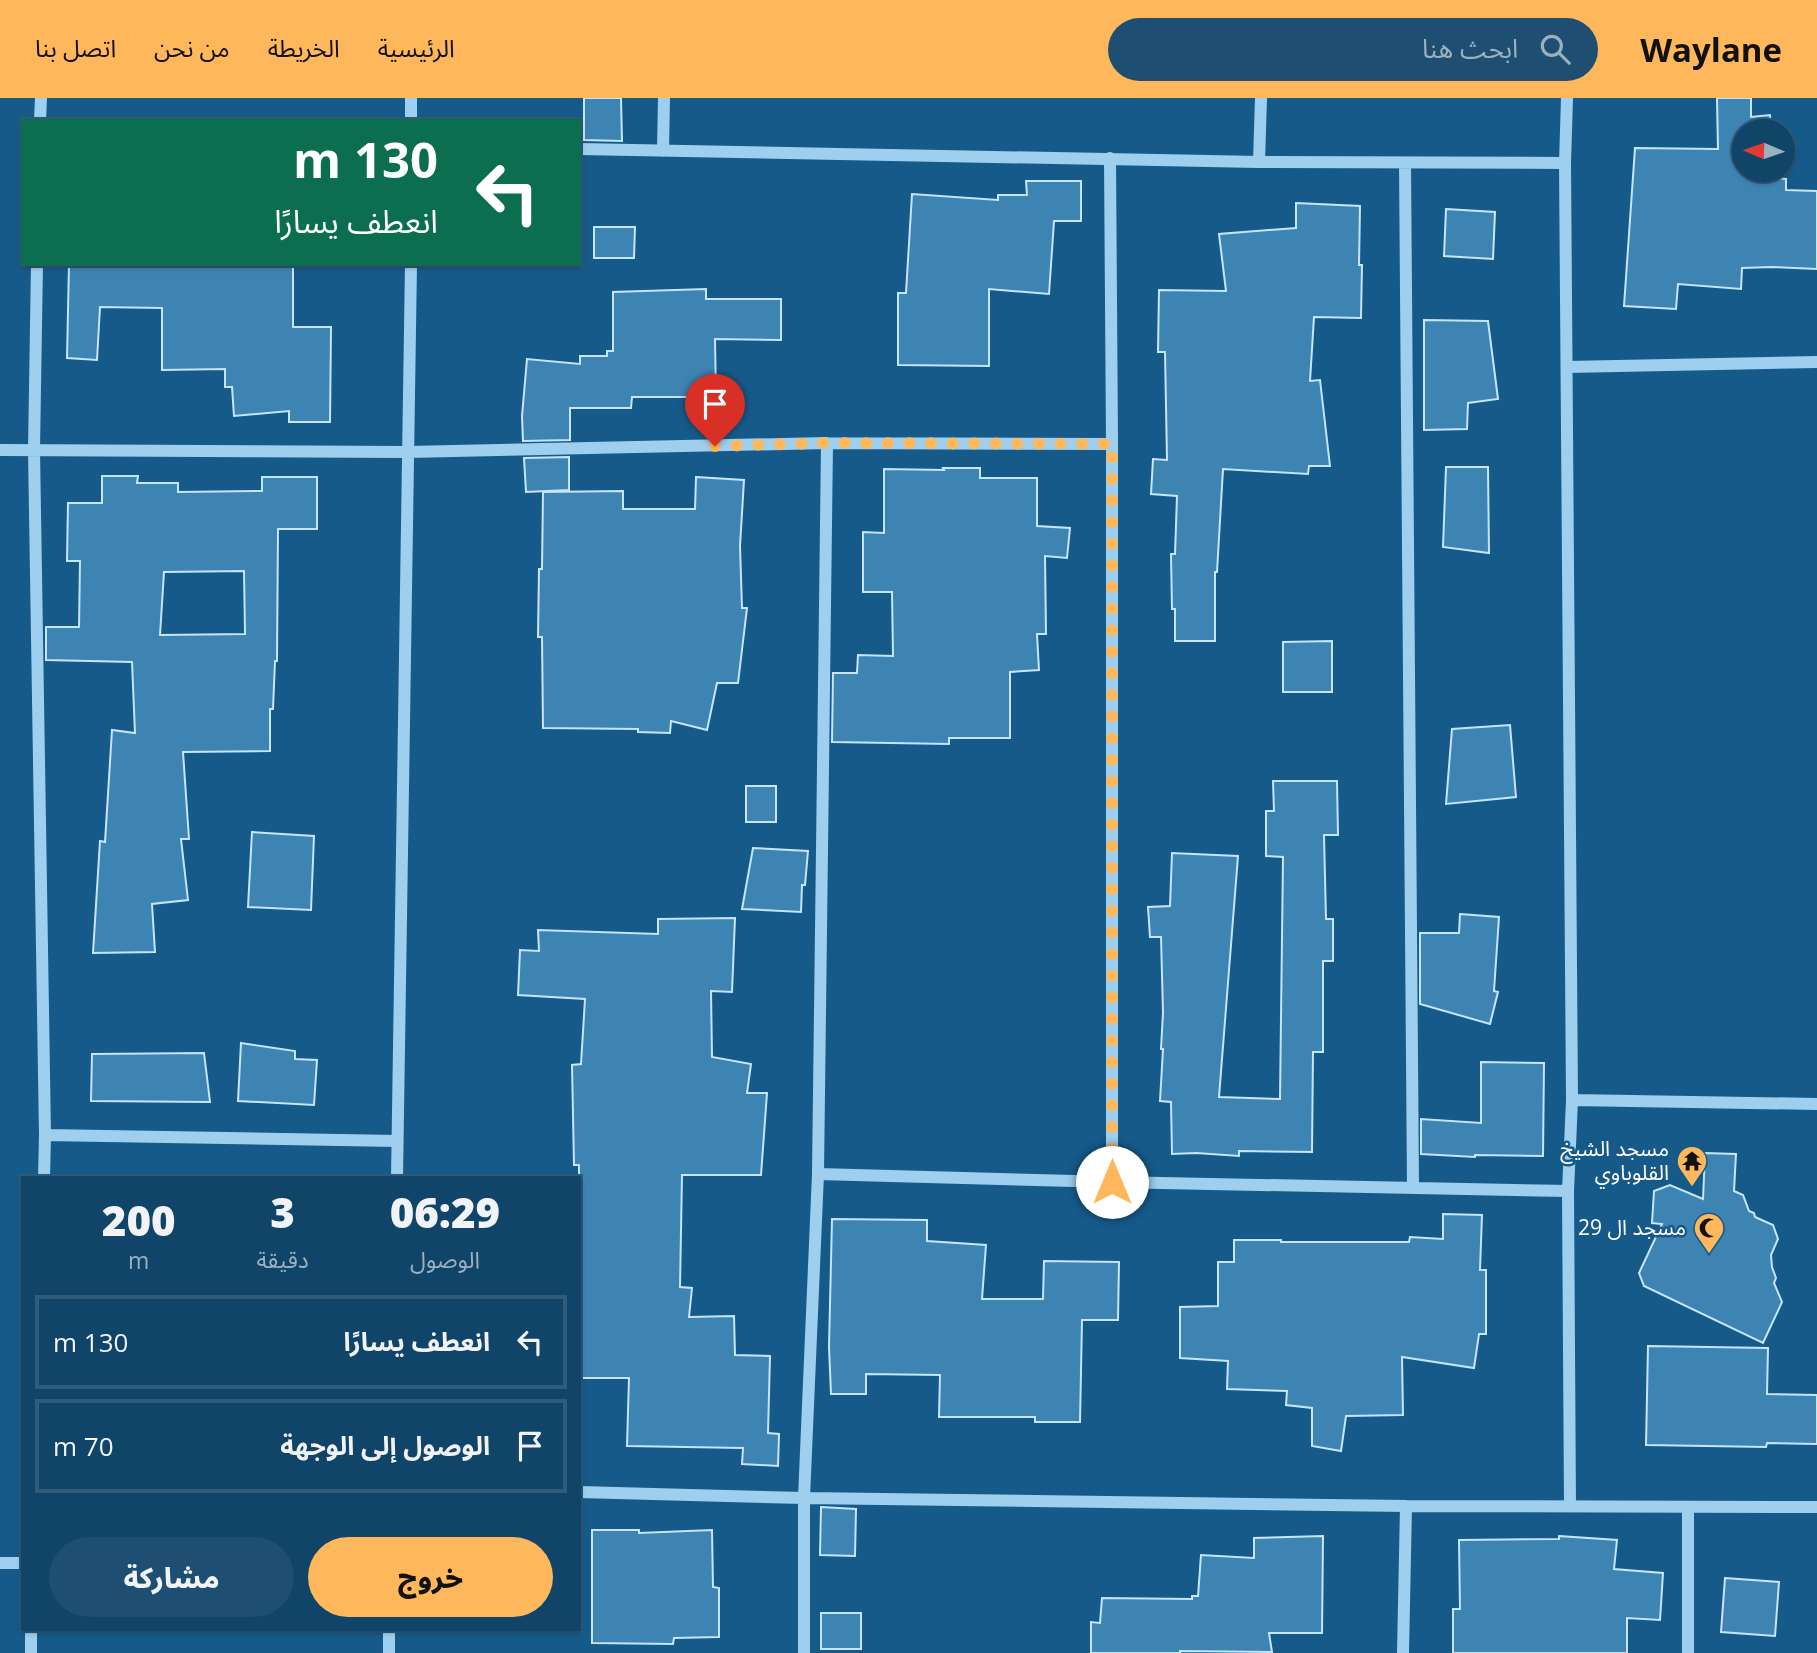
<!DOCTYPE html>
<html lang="ar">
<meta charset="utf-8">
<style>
body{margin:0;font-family:"Open Sans","Noto Sans Arabic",sans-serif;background:#1e4e71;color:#f1f3f6;direction:rtl;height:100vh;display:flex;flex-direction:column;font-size:26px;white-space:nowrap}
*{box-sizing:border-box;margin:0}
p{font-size:23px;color:#9cb0c0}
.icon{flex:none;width:38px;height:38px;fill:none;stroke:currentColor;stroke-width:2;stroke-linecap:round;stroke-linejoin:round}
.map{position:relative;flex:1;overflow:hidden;direction:ltr}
.side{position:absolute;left:21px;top:1078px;width:560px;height:455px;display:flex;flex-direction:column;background:#104468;border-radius:0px;box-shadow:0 2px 5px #0004,0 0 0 2px #305c7c;direction:rtl}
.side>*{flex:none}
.guide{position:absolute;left:21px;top:21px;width:560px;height:147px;border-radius:0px;box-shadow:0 2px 5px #0004,0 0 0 2px #305c7c;direction:rtl;background:#0b6e4f;color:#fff;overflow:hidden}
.needle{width:46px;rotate:272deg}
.controls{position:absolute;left:1732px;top:21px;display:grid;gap:14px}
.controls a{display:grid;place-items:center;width:63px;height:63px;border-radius:50%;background:#104468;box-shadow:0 2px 5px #0004,0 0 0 2px #305c7c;font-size:35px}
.pin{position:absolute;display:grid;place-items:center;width:60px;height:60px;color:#fff;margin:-72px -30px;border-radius:50% 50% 50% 0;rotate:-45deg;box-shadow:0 0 7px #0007}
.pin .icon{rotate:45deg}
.me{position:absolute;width:77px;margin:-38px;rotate:0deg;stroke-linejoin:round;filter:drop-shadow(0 0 5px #0008)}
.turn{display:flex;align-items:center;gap:24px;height:147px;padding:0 28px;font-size:32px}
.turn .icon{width:91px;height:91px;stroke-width:2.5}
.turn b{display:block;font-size:49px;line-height:60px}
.eta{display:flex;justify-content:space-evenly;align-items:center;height:119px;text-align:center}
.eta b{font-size:42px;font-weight:800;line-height:49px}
.primary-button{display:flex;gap:14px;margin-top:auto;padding:14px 28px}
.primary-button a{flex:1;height:80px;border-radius:42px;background:#ffb75b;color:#111;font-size:28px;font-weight:800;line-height:80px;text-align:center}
.primary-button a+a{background:#1e4e71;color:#f1f3f6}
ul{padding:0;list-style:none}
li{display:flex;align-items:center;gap:21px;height:94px;margin:0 14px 10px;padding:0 14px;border:4px solid #305c7c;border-radius:0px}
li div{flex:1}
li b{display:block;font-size:26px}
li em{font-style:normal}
header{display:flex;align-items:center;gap:42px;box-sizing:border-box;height:98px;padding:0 35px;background:#ffb75b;color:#111}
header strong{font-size:33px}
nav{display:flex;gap:38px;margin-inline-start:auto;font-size:24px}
.search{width:490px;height:63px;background:#1e4e71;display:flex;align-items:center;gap:18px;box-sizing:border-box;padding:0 24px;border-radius:38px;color:#9cb0c0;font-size:26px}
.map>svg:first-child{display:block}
</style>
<header>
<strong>Waylane</strong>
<div class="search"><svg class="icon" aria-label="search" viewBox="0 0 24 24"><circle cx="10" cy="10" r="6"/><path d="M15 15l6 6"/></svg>ابحث هنا</div>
<nav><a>الرئيسية</a><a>الخريطة</a><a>من نحن</a><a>اتصل بنا</a></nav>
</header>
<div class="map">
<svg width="1817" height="1555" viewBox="0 0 1817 1555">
<rect width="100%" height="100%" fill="#165a8a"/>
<path fill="#3e84b3" stroke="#c4e5fb" stroke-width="2" fill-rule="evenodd" d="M584 0H621L622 43 584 42Z
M1717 0H1751V19L1770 17 1771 33H1745V72H1774V80L1786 81V92L1817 93V171L1772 169 1742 170 1741 191 1678 186 1676 211 1624 208 1635 50 1718 51Z
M1026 83H1081V123H1054L1049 196 989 191V268L898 267V195H906L912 96 998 102V97H1027Z
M1296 105 1360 108 1359 167H1362L1361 220 1314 219 1310 283 1320 282 1330 368H1309L1308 376 1223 371 1217 474H1215V543H1175V511H1172L1171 456H1175L1177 398 1151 396 1153 361 1167 362 1165 254H1158L1159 192 1226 193 1219 136 1296 130Z
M1446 111 1495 114 1493 161 1444 158Z
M594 129H635L634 160H594Z
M69 166H293V229H331L330 324H289V313L234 318 232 289H225V271L162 272V210L100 209 97 262 67 260Z
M706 191V201H781V242L715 241 716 299H632L631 310H570V342L523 343 522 318 527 261 580 266V258H607V253H613V194Z
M1424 222 1488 223 1498 301 1468 305 1467 331 1424 332Z
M569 359V392L526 394 524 360Z
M1446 369H1488L1489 455 1443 449Z
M943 370H980V380H1037V428L1070 430 1067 460 1045 458 1046 536H1037L1039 572 1010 574V640H949V646L832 644 833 575H857L858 557 893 558 892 494H863V434L884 435V371L944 372Z
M102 378H138L137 385H178V394L262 393V379H317V431H278L277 563H275L273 611H270V653L183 654 189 741H181L188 802 152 806 155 854 93 855 100 743 105 744 112 632 135 635 132 564 46 562V529H79L80 463H67L68 405H102ZM244 473 245 536 160 537 164 474Z
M696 379 744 382 740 448 742 510H747L738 585H717L707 632 671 623 670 635 638 634V631L543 630 542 539H538L539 471H542L543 394 623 393V411H695Z
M1332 543V594H1283V544Z
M1510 627 1516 699 1446 706 1452 631Z
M1273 683H1337L1338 737H1324L1326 821H1333V863H1323V954H1313L1312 1054 1239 1053V1058L1196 1055 1172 1056 1171 1004 1160 1003 1163 951H1161L1163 915 1161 839H1150L1148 809 1170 808 1172 755 1238 758 1219 999 1280 1001 1283 759 1266 758V713H1274Z
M746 688H776V724H746Z
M252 734 314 738 311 812 248 809Z
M753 750 808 753 805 787H802L801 814 742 811Z
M1460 816 1499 819 1494 893 1498 894 1490 926 1420 906V835H1459Z
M735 820 732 894 711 893 712 959 751 966 747 995H767L761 1077H682L680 1189 692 1190 689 1219 734 1218 735 1257 770 1258 768 1335 779 1336 778 1368 742 1366 743 1350 627 1348 629 1280H579V1067H574L572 967 581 966 585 901 518 897 520 852 539 853 538 832 658 836V821Z
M241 945 295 953V961L317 962 314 1007 238 1003Z
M204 955 210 1004 91 1003 92 956Z
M1481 964 1544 965 1543 1058 1475 1057V1059L1421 1056V1021L1481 1025Z
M1705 1055 1736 1056 1734 1093 1743 1097 1749 1113 1754 1115 1755 1119 1773 1127 1778 1141 1771 1157 1772 1169 1776 1180 1774 1185 1782 1204 1763 1245 1644 1188 1639 1175 1662 1126 1652 1125 1654 1093 1670 1087 1703 1101Z
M1443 1116 1482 1117 1480 1172H1486V1236H1479L1474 1270 1402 1259 1403 1317 1346 1318 1341 1353 1312 1348V1310L1286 1307 1287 1293 1227 1291 1228 1263 1180 1260V1209L1218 1208V1164H1234V1142H1281V1144H1409L1410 1139 1443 1141Z
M832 1121 927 1122V1143L986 1147 982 1201H1043L1044 1163 1119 1164 1118 1222H1082L1080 1324H1035V1319H939L940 1277 866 1276V1296H831L829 1249Z
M1648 1248 1768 1250 1767 1296 1817 1297V1346L1767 1345 1766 1349 1646 1347Z
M821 1409 856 1411 855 1458 820 1457Z
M592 1432H639V1435L712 1432 713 1489 719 1490V1539L674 1540 673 1546 592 1545Z
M1323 1438 1322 1535H1269L1272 1554 1180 1553V1555H1091V1524L1100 1525 1102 1500 1192 1501V1498H1198L1201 1457 1254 1460V1440Z
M1559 1438 1617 1442 1614 1471 1663 1475 1660 1522 1627 1520V1555H1453V1511H1460L1459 1442 1559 1441Z
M1725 1480 1779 1484 1775 1538 1721 1534Z
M821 1515H861V1551H821Z"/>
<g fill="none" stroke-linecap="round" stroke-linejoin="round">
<path stroke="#9ecfef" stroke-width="12" d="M1567 0 1565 65 1572 1002 1568 1093 1570 1408
M40 23 41 0
M411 23V0
M579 51 1259 64 1565 65
M663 53 664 0
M1110 60 1112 346V1084
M1259 64 1261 0
M1405 65 1413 1089
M37 166 34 352 45 1037 44 1080
M1567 269 1817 264
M0 352 408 354 827 345 1112 346
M1572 1002 1817 1006
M45 1037 397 1043
M818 1076 1112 1084 1568 1093
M397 1080 411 166
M579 1394 804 1400 1406 1408 1817 1409
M1688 1410V1555
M0 1465H23
M31 1555V1531
M389 1555V1531
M804 1555V1400L818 1076 827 345
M1403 1555 1406 1408"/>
</g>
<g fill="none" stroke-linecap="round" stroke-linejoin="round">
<path stroke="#ffb75b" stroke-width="12" stroke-dasharray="0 21.6" d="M715 348 827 345 1112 346V1084"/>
</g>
<defs>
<g id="temple-pin" transform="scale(1.575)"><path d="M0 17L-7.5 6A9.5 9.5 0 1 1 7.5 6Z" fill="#ffb75b" stroke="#165a8a"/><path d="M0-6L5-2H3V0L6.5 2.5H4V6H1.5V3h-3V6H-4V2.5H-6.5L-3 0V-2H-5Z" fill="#111"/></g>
<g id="mosque-pin" transform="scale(1.575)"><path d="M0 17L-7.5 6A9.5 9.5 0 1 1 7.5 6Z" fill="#ffb75b" stroke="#165a8a"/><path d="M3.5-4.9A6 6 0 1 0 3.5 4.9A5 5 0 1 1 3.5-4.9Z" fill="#111"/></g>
</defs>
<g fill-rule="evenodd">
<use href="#temple-pin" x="1692" y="1063"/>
<use href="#mosque-pin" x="1709" y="1130"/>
</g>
<g text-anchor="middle" stroke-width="5" stroke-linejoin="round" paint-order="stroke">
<g font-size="21" fill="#fff" stroke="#165a8a" text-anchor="end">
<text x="1669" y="1058">مسجد الشيخ<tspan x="1669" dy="24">القلوباوي</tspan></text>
<text x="1686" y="1137">مسجد ال 29</text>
</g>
</g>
</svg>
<div class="controls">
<a><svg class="needle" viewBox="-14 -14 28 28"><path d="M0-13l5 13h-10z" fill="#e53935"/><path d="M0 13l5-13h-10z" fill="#9cb0c0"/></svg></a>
</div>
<div class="pin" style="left:715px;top:348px;background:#d93025"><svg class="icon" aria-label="arrive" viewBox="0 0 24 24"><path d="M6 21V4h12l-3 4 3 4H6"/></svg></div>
<svg class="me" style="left:1112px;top:1084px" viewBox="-20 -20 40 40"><circle r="19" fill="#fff"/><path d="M0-13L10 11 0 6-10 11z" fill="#ffb75b"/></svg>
<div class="guide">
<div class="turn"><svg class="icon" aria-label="left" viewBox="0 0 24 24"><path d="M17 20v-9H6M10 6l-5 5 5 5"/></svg><div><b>130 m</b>انعطف يسارًا</div></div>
</div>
<section class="side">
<div class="eta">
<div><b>06:29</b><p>الوصول</p></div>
<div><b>3</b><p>دقيقة</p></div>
<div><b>200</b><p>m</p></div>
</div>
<ul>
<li><svg class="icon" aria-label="left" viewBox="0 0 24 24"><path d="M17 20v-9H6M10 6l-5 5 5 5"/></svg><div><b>انعطف يسارًا</b></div><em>130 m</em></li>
<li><svg class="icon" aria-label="arrive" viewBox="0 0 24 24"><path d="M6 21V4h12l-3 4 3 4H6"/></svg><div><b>الوصول إلى الوجهة</b></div><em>70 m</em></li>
</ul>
<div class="primary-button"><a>خروج</a><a>مشاركة</a></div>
</section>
</div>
